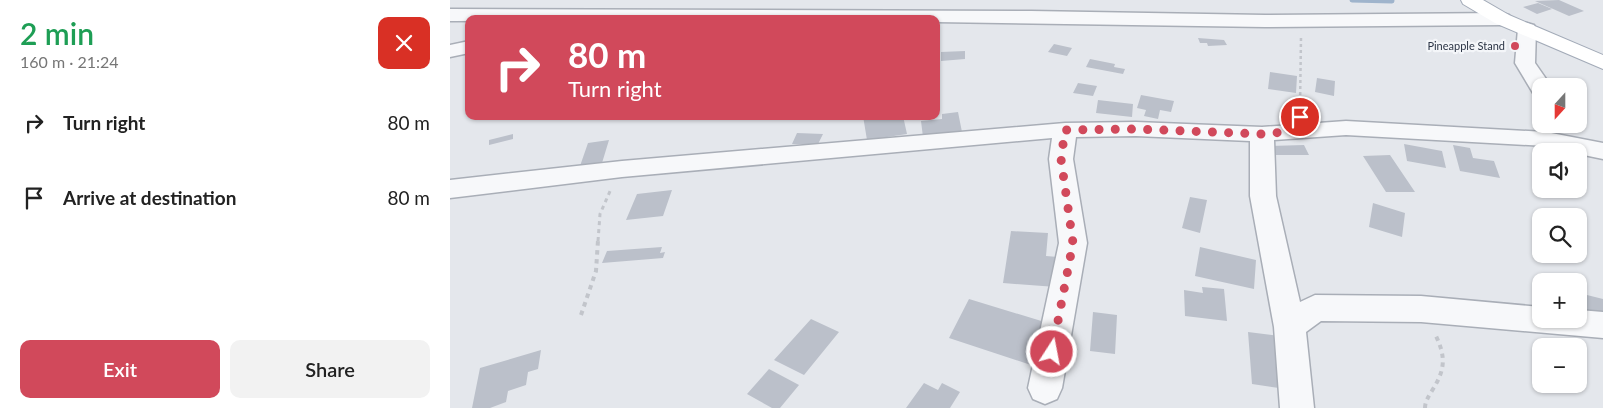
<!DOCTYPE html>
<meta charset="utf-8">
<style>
body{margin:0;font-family:Lato,sans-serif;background:#f2f2f2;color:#222;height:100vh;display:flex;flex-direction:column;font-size:19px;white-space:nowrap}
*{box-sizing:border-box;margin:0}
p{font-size:16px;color:#767676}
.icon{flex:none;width:28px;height:28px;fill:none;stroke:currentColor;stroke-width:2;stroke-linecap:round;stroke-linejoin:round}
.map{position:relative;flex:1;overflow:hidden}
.sheet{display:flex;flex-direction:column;background:#fff;width:450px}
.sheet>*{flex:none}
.hud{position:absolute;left:15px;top:15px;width:475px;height:105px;border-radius:10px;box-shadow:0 1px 4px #0004;background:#d1495b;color:#fff;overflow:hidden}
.needle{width:32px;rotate:201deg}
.controls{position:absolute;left:1082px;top:78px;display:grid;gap:10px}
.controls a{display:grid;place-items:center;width:55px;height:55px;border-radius:10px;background:#fff;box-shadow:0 1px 4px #0004;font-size:25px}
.pin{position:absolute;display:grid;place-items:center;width:42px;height:42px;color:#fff;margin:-21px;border:2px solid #fff;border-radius:50%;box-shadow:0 1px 5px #0007}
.me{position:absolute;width:55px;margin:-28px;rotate:11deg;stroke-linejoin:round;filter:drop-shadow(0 0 4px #0008)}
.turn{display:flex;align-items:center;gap:18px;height:105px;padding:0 20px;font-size:22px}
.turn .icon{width:65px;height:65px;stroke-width:2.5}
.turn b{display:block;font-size:35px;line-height:42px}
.round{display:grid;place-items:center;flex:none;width:52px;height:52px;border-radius:10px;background:#f2f2f2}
.overview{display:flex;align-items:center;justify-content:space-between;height:85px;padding:0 20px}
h1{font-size:30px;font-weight:600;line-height:38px;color:#1e9e55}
.primary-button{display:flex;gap:10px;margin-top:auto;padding:10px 20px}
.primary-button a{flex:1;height:58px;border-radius:10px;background:#d1495b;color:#fff;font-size:20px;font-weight:600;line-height:58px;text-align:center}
.primary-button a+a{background:#f2f2f2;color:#222}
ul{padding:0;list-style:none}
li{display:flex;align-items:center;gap:15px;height:75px;padding:0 20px}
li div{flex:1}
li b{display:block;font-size:19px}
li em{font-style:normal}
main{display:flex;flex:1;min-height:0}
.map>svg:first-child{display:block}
</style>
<main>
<section class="sheet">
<div class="overview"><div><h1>2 min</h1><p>160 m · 21:24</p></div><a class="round" style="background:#d93025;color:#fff"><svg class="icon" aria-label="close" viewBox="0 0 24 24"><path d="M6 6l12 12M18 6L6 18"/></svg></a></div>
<ul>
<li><svg class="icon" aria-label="right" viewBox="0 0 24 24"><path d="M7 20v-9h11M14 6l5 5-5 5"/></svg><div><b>Turn right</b></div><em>80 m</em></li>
<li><svg class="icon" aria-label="arrive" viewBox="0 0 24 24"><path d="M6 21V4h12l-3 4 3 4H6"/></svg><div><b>Arrive at destination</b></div><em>80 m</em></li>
</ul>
<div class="primary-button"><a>Exit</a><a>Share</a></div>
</section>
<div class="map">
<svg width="1153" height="408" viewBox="0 0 1153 408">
<rect width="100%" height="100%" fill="#e4e7ec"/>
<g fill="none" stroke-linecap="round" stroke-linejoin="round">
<path stroke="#9fb4cc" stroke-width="5" d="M902 0 942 1"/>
</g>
<path fill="#bbc0ca" d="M1109 0 1134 11 1119 16 1085 1Z
M1088 3 1102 9 1087 14 1073 7Z
M748 38 774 40 777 45 758 46 757 43H750Z
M604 44 622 48 617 56 598 52Z
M515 51V59L491 61V52Z
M640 59 665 64 664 67 675 69 673 74 636 67Z
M820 72 847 76 846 93 818 89Z
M867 78 885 81 884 96 865 92Z
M628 83 647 86 643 96 623 93Z
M691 95 724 101 721 112 710 110 708 119 694 116 696 110 687 108Z
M648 100 683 104 682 117 646 113Z
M508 112 512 132 473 137 471 121 492 119V114Z
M413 116H453L457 134 417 140Z
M347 133 373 134 368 144H342Z
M63 134V139L39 145V140Z
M159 140 152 163 130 166 138 143Z
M954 144 992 151 996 168 957 161Z
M854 145 859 155H824L819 146Z
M1003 145 1020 148 1023 158 1044 161 1050 178 1010 171Z
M940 155 965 192H936L913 156Z
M222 190 213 216 176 220 187 194Z
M740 197 757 200 750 233 732 228Z
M923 203 955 213 952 237 919 227Z
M561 231 598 233 596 256 608 257 606 287 553 283Z
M212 247 210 253 215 252 213 258 152 263 157 251Z
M750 247 806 260 804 289 745 276Z
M752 287 774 289 777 321 735 316 734 290 753 293Z
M1129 293 1153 299V320L1131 315Z
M519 299 598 323 581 365 499 338Z
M643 312 667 315 665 354 640 351Z
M361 319 389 332 354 375 324 360Z
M798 332 830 336 836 389 802 384Z
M91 350 88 369 78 372 76 385 58 391 56 402 40 408H22L30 368Z
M319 369 349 385 330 408H322L297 394Z
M474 383 488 390 492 383 510 392 500 408H456Z"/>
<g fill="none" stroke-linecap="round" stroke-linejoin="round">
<g stroke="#a9aeb7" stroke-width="3">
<path id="minor" d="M0 9 581 11 815 15 1052 13 1059 15 1061 19 1059 23 1052 25 815 27 486 22V19L0 21Z
M1077 23 1084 25 1086 29 1085 63 1101 86H1091V94L1083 93 1065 63 1068 29 1070 25Z
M19 41V53L0 57V45Z
M896 121 1096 132 1153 143V159L1129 154V151L1096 146 896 135 824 140 826 196 850 302 865 295 971 296 1091 307V319H1129V310L1153 312V338L971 322 871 321 856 332 864 408H830L824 327 800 196V141L686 136 626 137 623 159 637 243 612 388 607 399 595 404 583 399 578 388 609 243 599 159 602 138 172 177 0 198V180L172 161 615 123 686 122 812 127Z"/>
</g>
<g stroke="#a3abb8" stroke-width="2">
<path id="major" d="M1011 0H1033L1059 15 1153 55V69L1045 23 1013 4Z"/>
</g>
<path stroke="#c2c5cb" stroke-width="2.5" stroke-dasharray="3 3" stroke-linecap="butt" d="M850 107 851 37"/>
<path stroke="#c2c5cb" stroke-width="3" stroke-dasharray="4 4" stroke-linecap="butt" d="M850 113V106
M148 241 150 214 161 189"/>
<path stroke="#c2c5cb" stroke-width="4" stroke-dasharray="4.5 4.5" stroke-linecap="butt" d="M131 315 146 271 148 240
M975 408C975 401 979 396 983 389 995 370 996 357 986 336"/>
<use href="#minor" fill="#f7f8fa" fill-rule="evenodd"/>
<use href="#major" fill="#fff" fill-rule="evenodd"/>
</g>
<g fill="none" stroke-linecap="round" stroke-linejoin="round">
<path stroke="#d1495b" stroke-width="9" stroke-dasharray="0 16.2" d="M602 352 623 243 611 159 615 130 686 129 812 134 834 132 850 117"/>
</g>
<circle fill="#d1495b" stroke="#f4f6f9" stroke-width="2" cx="1065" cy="46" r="5"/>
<g text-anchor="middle" stroke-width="4.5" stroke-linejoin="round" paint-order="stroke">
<g font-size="11" fill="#2b3445" stroke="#f4f6f9" text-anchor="end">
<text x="1055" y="50">Pineapple Stand</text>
</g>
</g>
</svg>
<div class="controls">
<a><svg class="needle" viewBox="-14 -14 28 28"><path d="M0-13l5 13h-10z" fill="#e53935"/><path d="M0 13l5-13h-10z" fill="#767676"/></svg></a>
<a><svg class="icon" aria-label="sound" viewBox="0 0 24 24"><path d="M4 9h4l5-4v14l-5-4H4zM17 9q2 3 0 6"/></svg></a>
<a><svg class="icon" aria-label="search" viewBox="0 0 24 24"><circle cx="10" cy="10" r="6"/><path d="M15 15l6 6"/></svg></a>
<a>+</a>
<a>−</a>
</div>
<div class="pin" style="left:850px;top:117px;background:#d93025"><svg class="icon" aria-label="arrive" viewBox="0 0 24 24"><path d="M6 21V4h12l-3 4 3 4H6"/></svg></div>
<svg class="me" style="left:602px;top:352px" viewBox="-20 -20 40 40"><circle r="17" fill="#d1495b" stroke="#fff" stroke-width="3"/><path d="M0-11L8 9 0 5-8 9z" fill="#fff"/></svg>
<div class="hud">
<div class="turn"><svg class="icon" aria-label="right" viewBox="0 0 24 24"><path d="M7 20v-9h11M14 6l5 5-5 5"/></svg><div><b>80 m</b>Turn right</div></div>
</div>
</div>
</main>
